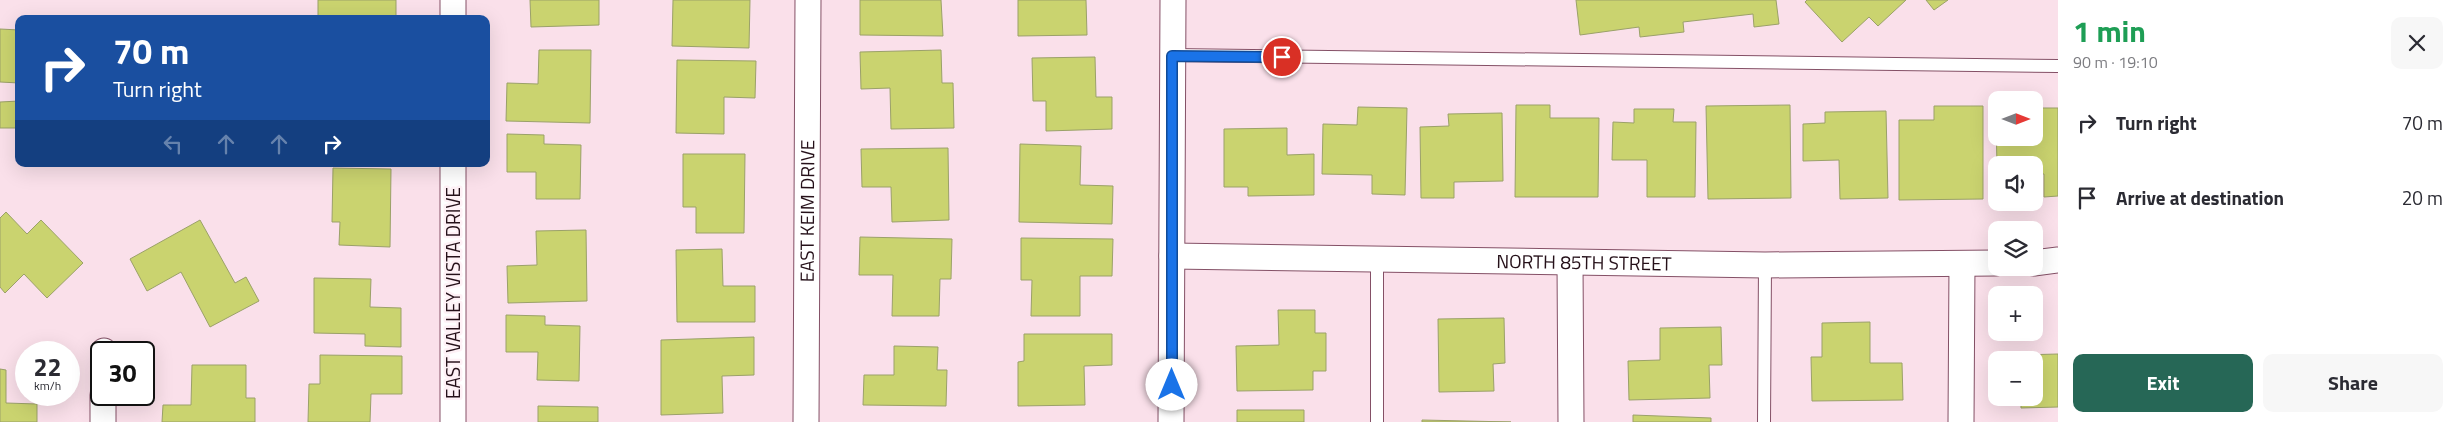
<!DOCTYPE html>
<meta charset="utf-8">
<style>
body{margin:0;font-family:"Titillium Web",sans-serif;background:#f7f7f7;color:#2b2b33;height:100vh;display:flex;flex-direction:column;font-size:19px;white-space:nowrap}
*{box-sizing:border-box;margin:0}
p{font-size:16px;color:#7c7c81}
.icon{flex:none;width:28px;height:28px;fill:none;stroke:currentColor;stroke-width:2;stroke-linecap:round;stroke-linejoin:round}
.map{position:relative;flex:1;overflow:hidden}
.side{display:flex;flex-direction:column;background:#fff;width:400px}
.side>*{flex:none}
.guide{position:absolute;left:15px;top:15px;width:475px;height:152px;border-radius:10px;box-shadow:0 5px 20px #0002;background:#1a4fa0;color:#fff;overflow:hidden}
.needle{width:32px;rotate:90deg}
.controls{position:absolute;left:1988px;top:91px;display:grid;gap:10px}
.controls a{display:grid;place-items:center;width:55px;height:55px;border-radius:10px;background:#fff;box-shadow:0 5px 20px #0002;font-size:25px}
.speed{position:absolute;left:15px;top:341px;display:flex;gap:10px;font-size:25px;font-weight:700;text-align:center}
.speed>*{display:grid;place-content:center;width:65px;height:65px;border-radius:50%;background:#fff;box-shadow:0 5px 20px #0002;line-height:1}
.speed small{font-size:12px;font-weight:400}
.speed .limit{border:2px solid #111;border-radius:8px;background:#fff;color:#111}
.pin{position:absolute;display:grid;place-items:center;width:42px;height:42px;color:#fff;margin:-21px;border:2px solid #fff;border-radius:50%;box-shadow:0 1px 5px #0007}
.me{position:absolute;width:55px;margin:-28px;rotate:0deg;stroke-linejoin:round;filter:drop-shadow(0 0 4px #0008)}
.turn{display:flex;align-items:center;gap:18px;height:105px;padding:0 15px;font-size:22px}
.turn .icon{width:65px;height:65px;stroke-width:2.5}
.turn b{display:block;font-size:35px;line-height:42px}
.lanes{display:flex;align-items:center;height:48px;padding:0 15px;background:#0003;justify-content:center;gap:25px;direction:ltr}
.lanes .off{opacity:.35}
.round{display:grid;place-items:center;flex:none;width:52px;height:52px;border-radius:10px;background:#f7f7f7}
.headline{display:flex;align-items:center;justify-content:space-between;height:85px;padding:0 15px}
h1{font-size:30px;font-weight:700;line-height:38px;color:#1e9e55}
.primary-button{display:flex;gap:10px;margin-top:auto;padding:10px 15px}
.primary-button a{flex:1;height:58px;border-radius:10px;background:#266756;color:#fff;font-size:20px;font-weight:700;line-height:58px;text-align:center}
.primary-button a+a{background:#f7f7f7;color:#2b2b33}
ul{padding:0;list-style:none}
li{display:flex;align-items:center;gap:15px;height:75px;padding:0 15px}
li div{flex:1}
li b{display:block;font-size:19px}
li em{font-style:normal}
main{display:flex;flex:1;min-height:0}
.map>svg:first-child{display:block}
</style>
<main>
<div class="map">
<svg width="2058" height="422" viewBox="0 0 2058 422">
<rect width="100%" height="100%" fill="#fae0ea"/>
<path fill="#cad36f" stroke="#9ba169" d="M318 0H396V19H318Z
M530 0H599V25L531 27Z
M673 0H750L749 48 672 46Z
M860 0H941L943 36 860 35Z
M1018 0H1086L1087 35 1018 36Z
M1576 0H1776L1779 24 1754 27 1753 14 1683 22 1684 32 1640 37 1639 27 1580 35Z
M1807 0H1906L1878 26 1869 17 1842 42 1805 2Z
M1926 0H1948L1934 10Z
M0 29 19 30V83L0 82Z
M539 50H591L590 123 506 121 507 83 538 84Z
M941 50 942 83H953L954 128 891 129 890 88 861 89 860 52Z
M1095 57 1096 97H1112V129L1046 131V101H1033L1032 58Z
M677 60 756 61 755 98 724 97V134L676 133Z
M19 101V128H0V102Z
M1516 105H1550V118H1599L1598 197H1515Z
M1790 105 1791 198 1708 199 1706 106Z
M1934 106H1983V199L1899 200V120H1934Z
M1358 107 1407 108 1405 195 1372 194V175L1322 174 1323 124 1357 125Z
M2035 108H2058V196L2044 197V174H2034V165H1997L1996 123V138H2034Z
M1634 109H1674L1673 122H1696L1695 197H1647V160H1612L1613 122 1634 123Z
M1886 111 1888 198 1840 199 1839 160 1803 161V124L1825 123V112Z
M1502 113 1503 181 1454 182V198H1421L1420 127 1449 126 1448 114Z
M1287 128V155L1314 154V195L1248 196V187H1224V129Z
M507 134 544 135V144L581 145 580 199H536V172H507Z
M1020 144 1081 146 1080 185 1113 186 1112 224 1019 222Z
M948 148 949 220 892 222 891 187H862L861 149Z
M683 154H745L744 233H696V207H683Z
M333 168 391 169 390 247 339 245 340 222H332Z
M6 212 27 234 41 220 83 263 47 298 24 274 5 293 0 287V218Z
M200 220 235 283 246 277 259 301 210 327 181 272 147 291 130 259Z
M586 230 587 301 508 303 507 266 537 265 536 231Z
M860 237 952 239 951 279H940L939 316H892L893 275H859Z
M1021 238 1113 239 1112 276H1080V316H1031L1032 280H1021Z
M722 249 723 286H755V322H677L676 250Z
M314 278 371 279 370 307 401 308V347L365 346V334L314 333Z
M1278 310H1315V333H1326V371H1313V390L1237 391 1236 346 1279 345Z
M506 315 545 316V325L580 326 579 381 537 380 538 352H506Z
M1504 318 1505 363 1493 364 1494 391 1439 392 1438 319Z
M1870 322V363H1902L1903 400 1812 401 1811 357H1822V323Z
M1721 327 1722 365H1709L1710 398 1629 400 1628 361 1660 360V328Z
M1024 334H1112V365L1084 366 1085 405 1018 406V362L1024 361Z
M754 337V375L722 376 723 413 661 415V340Z
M894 346 938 347 937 370H947L946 406 863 405 864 375H894Z
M2058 354V407L2021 408V398H2034V360H2021V355Z
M320 355 402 356V394H371L370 422H308L309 384H320Z
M192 365H246V398H255V422H162L163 405H191Z
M0 369 6 370V403L37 404V422H0Z
M538 406 598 407V422H538Z
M1237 410H1304V422H1237Z
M1633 415 1711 418V422H1633Z
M1422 420 1511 422H1422Z"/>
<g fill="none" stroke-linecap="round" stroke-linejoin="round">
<g stroke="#845066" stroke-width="14">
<path id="service" d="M1172 55 2058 66
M1377 260V422
M1764 422 1765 265"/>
</g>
<g stroke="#845066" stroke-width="27">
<g id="minor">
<path d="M453 0V19"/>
<path d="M453 164V422"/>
<path id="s1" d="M1172 256 1765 265 1996 263"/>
<path d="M1570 263 1571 422"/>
<path d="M2034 263 2058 260"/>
<path d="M104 352V351"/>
<path d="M103 422V395"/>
<path id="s2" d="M806 422 808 0"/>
<path d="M1171 422 1173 0"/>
<path d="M1961 422 1962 264"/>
</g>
</g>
<use href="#service" stroke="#fff" stroke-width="12"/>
<use href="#minor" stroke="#fff" stroke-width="25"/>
</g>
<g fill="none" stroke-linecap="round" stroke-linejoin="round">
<g stroke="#114b97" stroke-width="12">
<path id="route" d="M1172 385V56L1282 57"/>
</g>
<use href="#route" stroke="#1a73e8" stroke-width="9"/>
</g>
<g text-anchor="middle" stroke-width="5" stroke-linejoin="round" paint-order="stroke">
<g font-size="19" fill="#251019" stroke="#fef1f6">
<text dy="7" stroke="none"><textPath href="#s2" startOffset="211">EAST KEIM DRIVE</textPath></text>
<text dy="7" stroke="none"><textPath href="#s1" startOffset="412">NORTH 85TH STREET</textPath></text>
<text transform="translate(453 293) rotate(-90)" y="7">EAST VALLEY VISTA DRIVE</text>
</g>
</g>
</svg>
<div class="controls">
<a><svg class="needle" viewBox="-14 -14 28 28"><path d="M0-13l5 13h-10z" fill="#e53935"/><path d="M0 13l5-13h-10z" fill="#7c7c81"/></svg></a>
<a><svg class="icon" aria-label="sound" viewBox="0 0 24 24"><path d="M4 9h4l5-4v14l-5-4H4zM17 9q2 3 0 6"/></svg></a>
<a><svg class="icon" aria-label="layers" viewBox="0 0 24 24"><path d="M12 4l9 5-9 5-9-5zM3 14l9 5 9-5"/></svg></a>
<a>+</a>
<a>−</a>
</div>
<div class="speed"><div>22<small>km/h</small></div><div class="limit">30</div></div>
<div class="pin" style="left:1282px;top:57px;background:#d93025"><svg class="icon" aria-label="arrive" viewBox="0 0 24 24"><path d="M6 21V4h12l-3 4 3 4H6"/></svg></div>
<svg class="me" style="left:1172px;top:385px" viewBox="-20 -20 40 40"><circle r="19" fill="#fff"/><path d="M0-13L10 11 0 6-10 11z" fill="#1a73e8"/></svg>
<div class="guide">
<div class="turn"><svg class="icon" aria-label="right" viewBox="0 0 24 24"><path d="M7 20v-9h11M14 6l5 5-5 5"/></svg><div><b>70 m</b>Turn right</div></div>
<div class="lanes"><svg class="icon off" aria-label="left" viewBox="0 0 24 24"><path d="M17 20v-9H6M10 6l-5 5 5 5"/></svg><svg class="icon off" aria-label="ahead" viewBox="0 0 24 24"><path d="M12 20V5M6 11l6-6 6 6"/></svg><svg class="icon off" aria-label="ahead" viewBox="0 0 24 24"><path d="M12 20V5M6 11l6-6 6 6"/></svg><svg class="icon" aria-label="right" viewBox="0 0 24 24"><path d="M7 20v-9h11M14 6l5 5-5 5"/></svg></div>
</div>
</div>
<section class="side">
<div class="headline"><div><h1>1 min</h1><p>90 m · 19:10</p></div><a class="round"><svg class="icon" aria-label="close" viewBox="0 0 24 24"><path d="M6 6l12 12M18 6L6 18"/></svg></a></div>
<ul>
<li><svg class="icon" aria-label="right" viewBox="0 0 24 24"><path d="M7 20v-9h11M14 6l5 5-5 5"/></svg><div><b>Turn right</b></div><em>70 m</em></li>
<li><svg class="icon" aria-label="arrive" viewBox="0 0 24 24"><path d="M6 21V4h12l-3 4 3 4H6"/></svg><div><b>Arrive at destination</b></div><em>20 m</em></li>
</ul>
<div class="primary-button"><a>Exit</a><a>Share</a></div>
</section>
</main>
